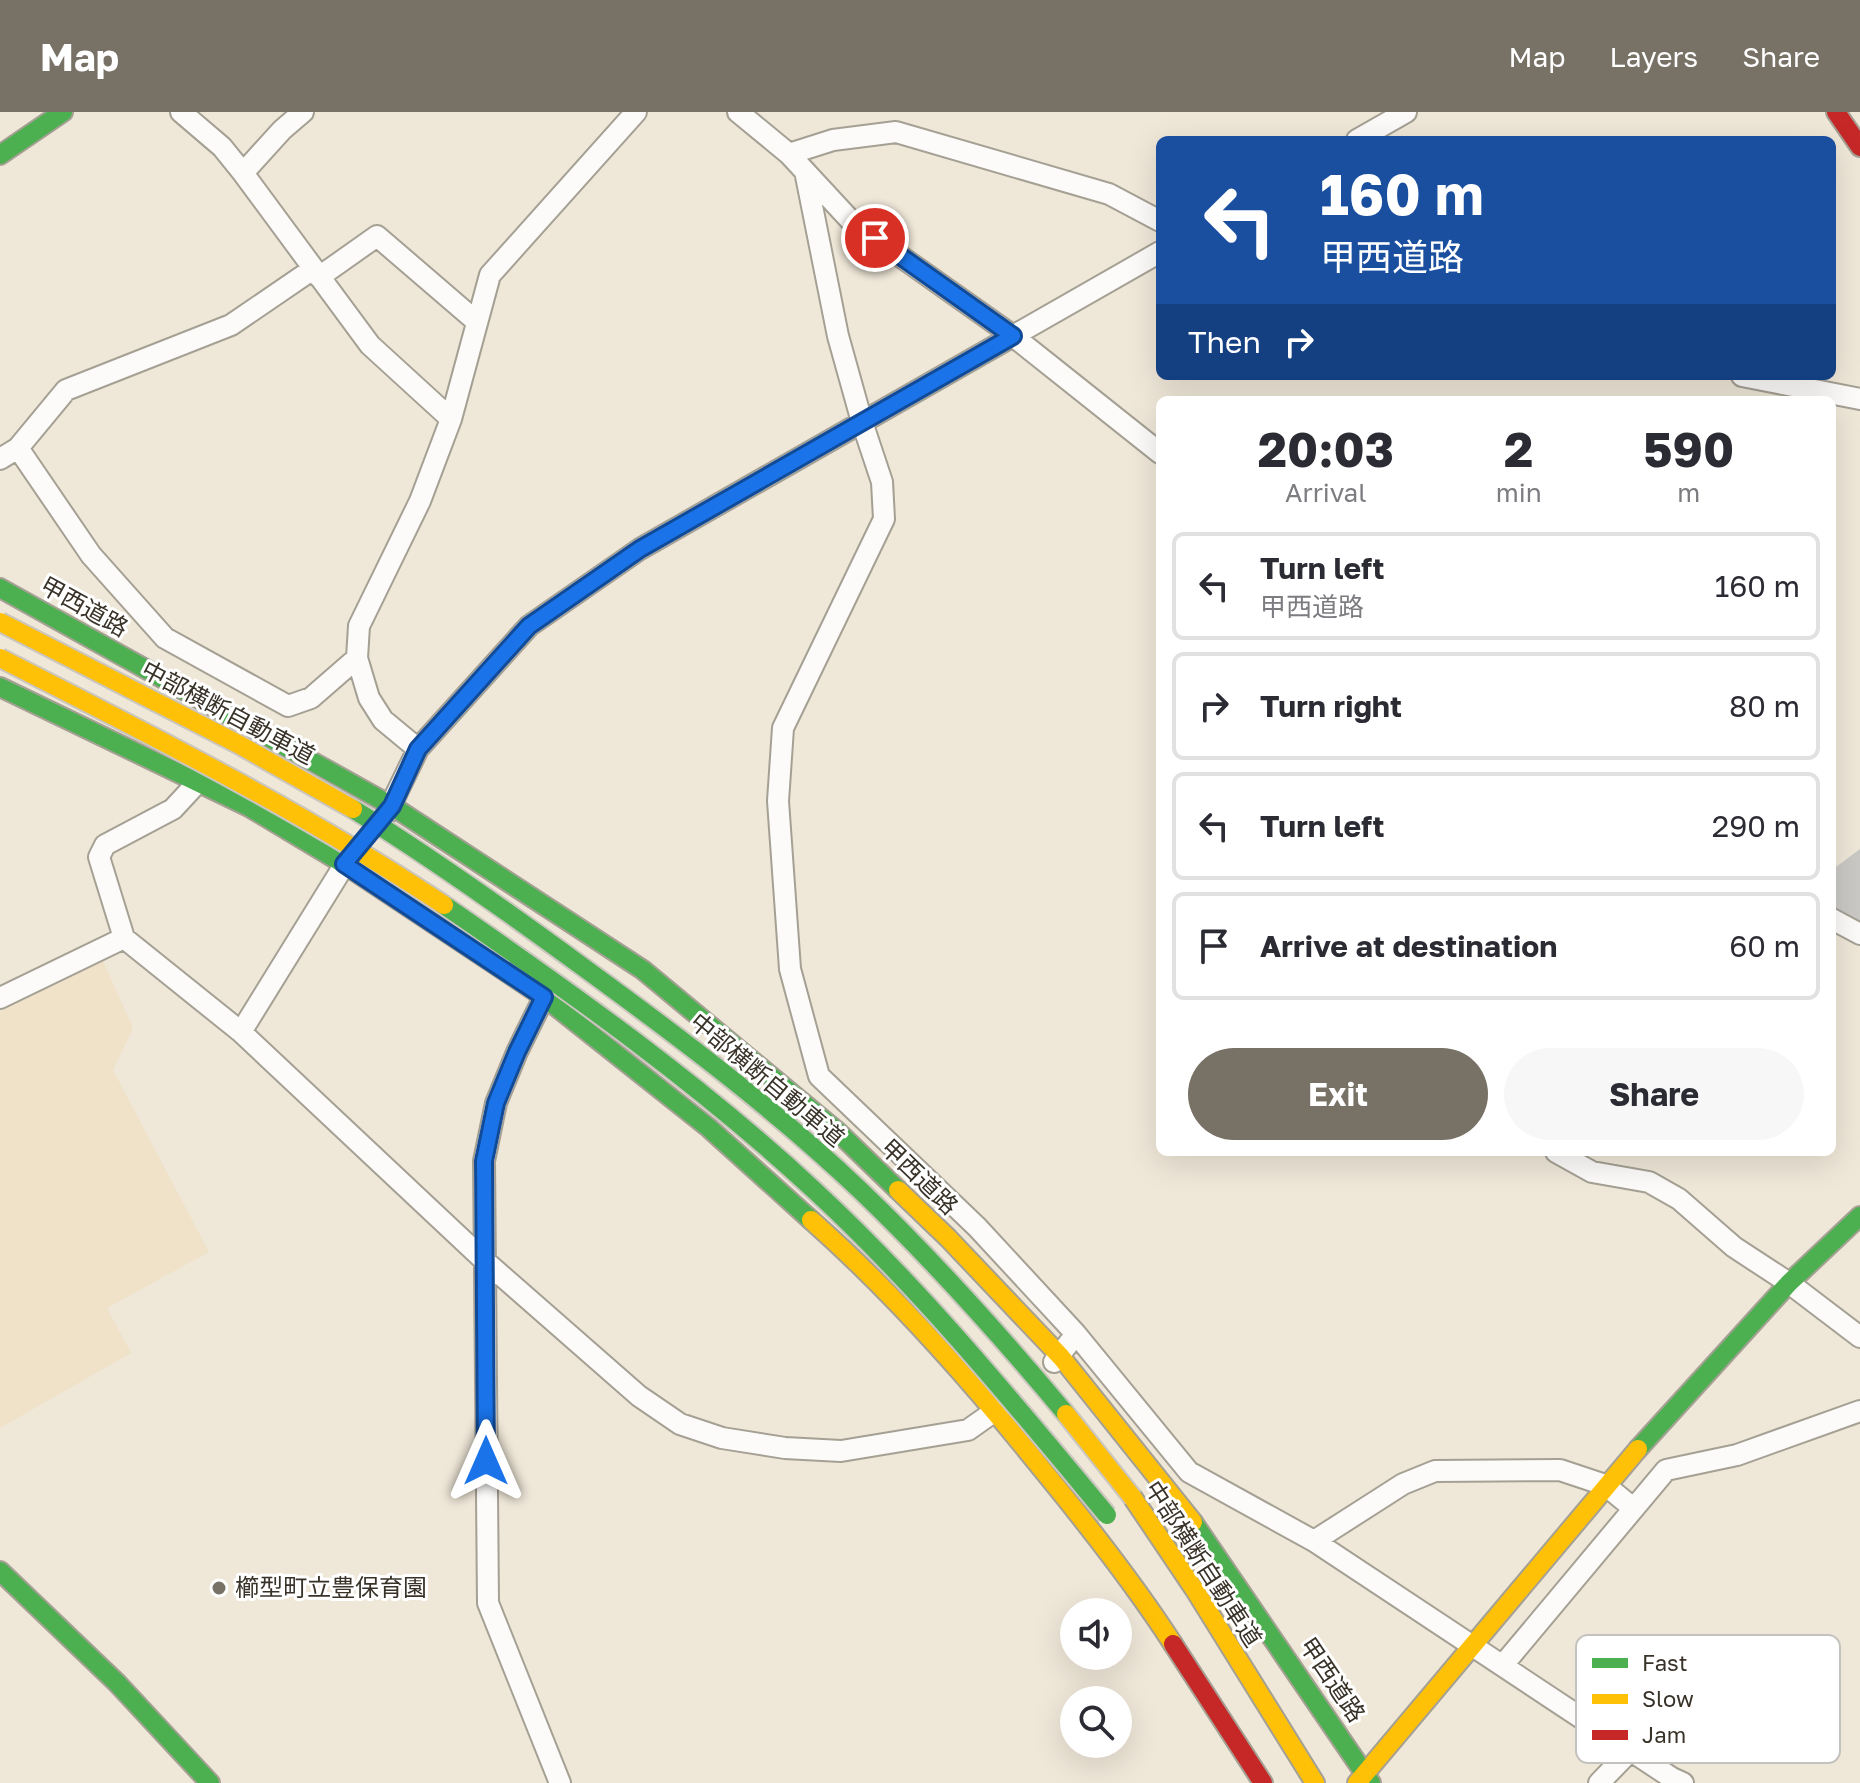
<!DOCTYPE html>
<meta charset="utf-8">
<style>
body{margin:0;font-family:"Golos Text","Noto Sans JP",sans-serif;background:#f7f7f7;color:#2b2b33;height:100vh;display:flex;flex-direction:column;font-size:30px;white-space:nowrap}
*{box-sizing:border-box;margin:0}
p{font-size:26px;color:#7c7c81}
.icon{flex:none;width:44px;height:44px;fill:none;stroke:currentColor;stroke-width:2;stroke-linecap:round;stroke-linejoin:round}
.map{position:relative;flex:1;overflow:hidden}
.drawer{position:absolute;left:1156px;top:284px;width:680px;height:760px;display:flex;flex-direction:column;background:#fff;border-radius:12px;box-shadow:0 8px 32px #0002}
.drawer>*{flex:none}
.guide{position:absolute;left:1156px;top:24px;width:680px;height:244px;border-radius:12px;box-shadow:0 8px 32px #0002;background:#1a4fa0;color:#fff;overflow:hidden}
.tools{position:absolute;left:1060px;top:1486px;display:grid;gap:16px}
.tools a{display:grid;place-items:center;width:72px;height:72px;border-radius:50%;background:#fff;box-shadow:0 8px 32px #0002;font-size:40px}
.pin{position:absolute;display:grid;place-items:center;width:68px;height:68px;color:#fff;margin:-34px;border:4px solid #fff;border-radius:50%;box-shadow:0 2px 8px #0007}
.me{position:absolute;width:88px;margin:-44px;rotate:0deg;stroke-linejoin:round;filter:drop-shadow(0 0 6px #0008)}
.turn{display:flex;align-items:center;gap:28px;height:168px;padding:0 32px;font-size:36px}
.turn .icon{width:104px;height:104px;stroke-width:2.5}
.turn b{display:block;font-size:56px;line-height:68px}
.then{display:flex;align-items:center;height:76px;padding:0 32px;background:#0003;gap:16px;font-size:30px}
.eta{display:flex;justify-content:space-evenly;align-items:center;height:136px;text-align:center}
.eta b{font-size:48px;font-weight:700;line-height:56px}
.button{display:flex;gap:16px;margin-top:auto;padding:16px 32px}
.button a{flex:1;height:92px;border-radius:48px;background:#787166;color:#fff;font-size:32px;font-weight:700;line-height:92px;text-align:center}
.button a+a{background:#f7f7f7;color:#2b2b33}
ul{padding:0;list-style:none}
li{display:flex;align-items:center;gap:24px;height:108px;margin:0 16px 12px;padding:0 16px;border:4px solid #e1e1e2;border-radius:12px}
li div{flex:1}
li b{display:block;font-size:30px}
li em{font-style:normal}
header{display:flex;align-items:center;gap:48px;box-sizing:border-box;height:112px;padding:0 40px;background:#787166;color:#fff}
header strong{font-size:38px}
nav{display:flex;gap:44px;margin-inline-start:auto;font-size:28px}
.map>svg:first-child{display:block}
</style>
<header>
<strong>Map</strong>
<nav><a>Map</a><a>Layers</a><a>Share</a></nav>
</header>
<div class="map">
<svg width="1860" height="1671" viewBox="0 0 1860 1671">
<rect width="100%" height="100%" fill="#efe7d8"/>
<path fill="#f0e2c9" d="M103 849 133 916 113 958 209 1140 107 1196 131 1241 0 1316V899Z"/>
<path fill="#cac9c6" d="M1860 737V822L1832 807V758Z"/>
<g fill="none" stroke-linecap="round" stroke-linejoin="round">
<g stroke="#a5a094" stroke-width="24">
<path id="street" d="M181 0 222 35 243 61 370 233 451 307
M738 0 789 42 852 110 1013 224 1160 341
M1357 28 1406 0
M789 42 833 28 896 20 1109 82 1160 109
M805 59 838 224 862 310 882 370 884 407 783 616 778 689 790 857 819 964 977 1115 1076 1222 1054 1250
M243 61 282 18 303 0
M319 165 377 124 477 210
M1742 264 1860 287
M18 336 91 443 165 526 288 594 311 586 357 546
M0 347 18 336 66 278 231 213 313 157
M418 637 383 608 369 586 357 546 359 514 420 389 451 307 490 163 636 0
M387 701 418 637 529 514 640 437 1160 140
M1832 807 1860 822
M124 826 99 745 105 733 173 697 198 670
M544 885 517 940 496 991 484 1049 488 1491 560 1671
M0 886 124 826 241 920 486 1150 639 1284 680 1312 722 1326 785 1336 841 1339 968 1318 1002 1294
M241 920 348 747
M1556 1040 1592 1060 1649 1070 1679 1087 1734 1135 1789 1171 1860 1225
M1076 1222 1189 1360 1314 1429 1672 1666 1683 1671
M1314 1429 1403 1372 1435 1359 1560 1358 1605 1373 1633 1396
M1503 1553 1666 1358 1737 1343 1860 1299
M1599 1671 1631 1638"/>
</g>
<g stroke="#a5a094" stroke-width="22">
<path id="fast" d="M0 43 63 0
M0 476 392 694 643 858 838 1020 898 1078
M0 575 249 695 344 752 544 885 709 1016 811 1108
M1638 1337 1789 1171 1860 1104
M1193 1410 1371 1671
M0 1459 117 1571 210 1671"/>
</g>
<g stroke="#a5a094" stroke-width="22">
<path id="slow" d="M898 1078 948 1126 1061 1245 1193 1410
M811 1108C897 1184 974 1272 1046 1362 1091 1417 1135 1473 1173 1532
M1133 1386 1195 1478 1315 1671
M1357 1671 1638 1337"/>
</g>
<g stroke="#a5a094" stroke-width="22">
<path id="jam" d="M1836 0 1860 35
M1173 1532 1263 1671"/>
</g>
<use href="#street" stroke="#fdfbf9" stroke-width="20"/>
<use href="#fast" stroke="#4caf50" stroke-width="18"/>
<use href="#slow" stroke="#ffc107" stroke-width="18"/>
<use href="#jam" stroke="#c62828" stroke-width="18"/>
<g stroke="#cac5be" stroke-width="22" stroke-linecap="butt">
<path id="fast-bridge" d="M353 697C432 746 508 800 583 855 679 925 775 997 861 1079 934 1149 1001 1224 1066 1302
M444 793C572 881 700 972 814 1078 921 1177 1014 1291 1107 1403"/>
</g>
<g stroke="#cac5be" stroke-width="22" stroke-linecap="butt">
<path id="slow-bridge" d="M0 510 238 632 353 697
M0 546C151 623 302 699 444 793
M1066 1302 1133 1386"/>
</g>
<use href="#fast-bridge" stroke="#4caf50" stroke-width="18"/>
<use href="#slow-bridge" stroke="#ffc107" stroke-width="18"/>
</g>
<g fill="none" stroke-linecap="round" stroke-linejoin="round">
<g stroke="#114b97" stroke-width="20">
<path id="route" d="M486 1349 484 1049 496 991 517 940 544 885 344 752 392 694 418 637 529 514 640 437 1013 224 875 126"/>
</g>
<use href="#route" stroke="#1a73e8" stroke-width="14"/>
</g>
<circle fill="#787166" stroke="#fff" stroke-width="3" cx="219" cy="1476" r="8"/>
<g text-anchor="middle" stroke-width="6" stroke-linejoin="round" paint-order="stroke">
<g font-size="24" fill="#383228" stroke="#fff">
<text transform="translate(84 495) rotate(29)" y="8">甲西道路</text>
<text transform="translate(228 601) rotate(28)" y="8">中部横断自動車道</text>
<text transform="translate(767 968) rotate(40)" y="8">中部横断自動車道</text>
<text transform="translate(919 1065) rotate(44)" y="8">甲西道路</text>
<text transform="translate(1203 1452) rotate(57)" y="8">中部横断自動車道</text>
<text transform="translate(1332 1568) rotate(56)" y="8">甲西道路</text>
</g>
<g font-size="24" fill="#383228" stroke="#fff" text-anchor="start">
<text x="235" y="1484">櫛型町立豊保育園</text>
</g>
</g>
<rect x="1576" y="1523" width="264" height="128" rx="12" fill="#fff" stroke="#c3c2be" stroke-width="2"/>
<rect x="1592" y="1546" width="36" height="10" fill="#4caf50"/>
<rect x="1592" y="1582" width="36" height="10" fill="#ffc107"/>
<rect x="1592" y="1618" width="36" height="10" fill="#c62828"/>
<g font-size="22" fill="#383228">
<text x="1642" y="1559">Fast</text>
<text x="1642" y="1595">Slow</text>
<text x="1642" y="1631">Jam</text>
</g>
</svg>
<div class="tools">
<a><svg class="icon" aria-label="sound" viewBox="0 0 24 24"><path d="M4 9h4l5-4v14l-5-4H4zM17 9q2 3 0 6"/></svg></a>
<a><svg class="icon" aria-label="search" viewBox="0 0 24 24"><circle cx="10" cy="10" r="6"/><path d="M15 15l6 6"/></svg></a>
</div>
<div class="pin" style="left:875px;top:126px;background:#d93025"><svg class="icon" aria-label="arrive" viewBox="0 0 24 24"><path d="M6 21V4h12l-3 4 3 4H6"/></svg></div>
<svg class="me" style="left:486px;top:1349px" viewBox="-20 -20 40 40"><path d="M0-17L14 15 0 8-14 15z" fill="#1a73e8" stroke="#fff" stroke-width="4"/></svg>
<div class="guide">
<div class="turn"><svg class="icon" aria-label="left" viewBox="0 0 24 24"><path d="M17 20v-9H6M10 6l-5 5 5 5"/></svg><div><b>160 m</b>甲西道路</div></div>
<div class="then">Then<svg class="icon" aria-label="right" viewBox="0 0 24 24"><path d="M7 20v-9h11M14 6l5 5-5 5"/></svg></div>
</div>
<section class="drawer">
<div class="eta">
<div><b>20:03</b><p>Arrival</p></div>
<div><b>2</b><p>min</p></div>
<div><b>590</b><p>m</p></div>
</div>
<ul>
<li><svg class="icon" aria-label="left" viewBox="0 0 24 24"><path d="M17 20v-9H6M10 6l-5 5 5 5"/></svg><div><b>Turn left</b><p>甲西道路</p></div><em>160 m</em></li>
<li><svg class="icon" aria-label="right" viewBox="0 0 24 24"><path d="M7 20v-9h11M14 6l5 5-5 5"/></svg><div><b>Turn right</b></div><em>80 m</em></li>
<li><svg class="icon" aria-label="left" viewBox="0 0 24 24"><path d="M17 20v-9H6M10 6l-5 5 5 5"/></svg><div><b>Turn left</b></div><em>290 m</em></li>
<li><svg class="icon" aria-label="arrive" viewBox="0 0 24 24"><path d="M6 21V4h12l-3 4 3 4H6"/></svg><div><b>Arrive at destination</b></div><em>60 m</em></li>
</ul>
<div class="button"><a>Exit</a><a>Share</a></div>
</section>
</div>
